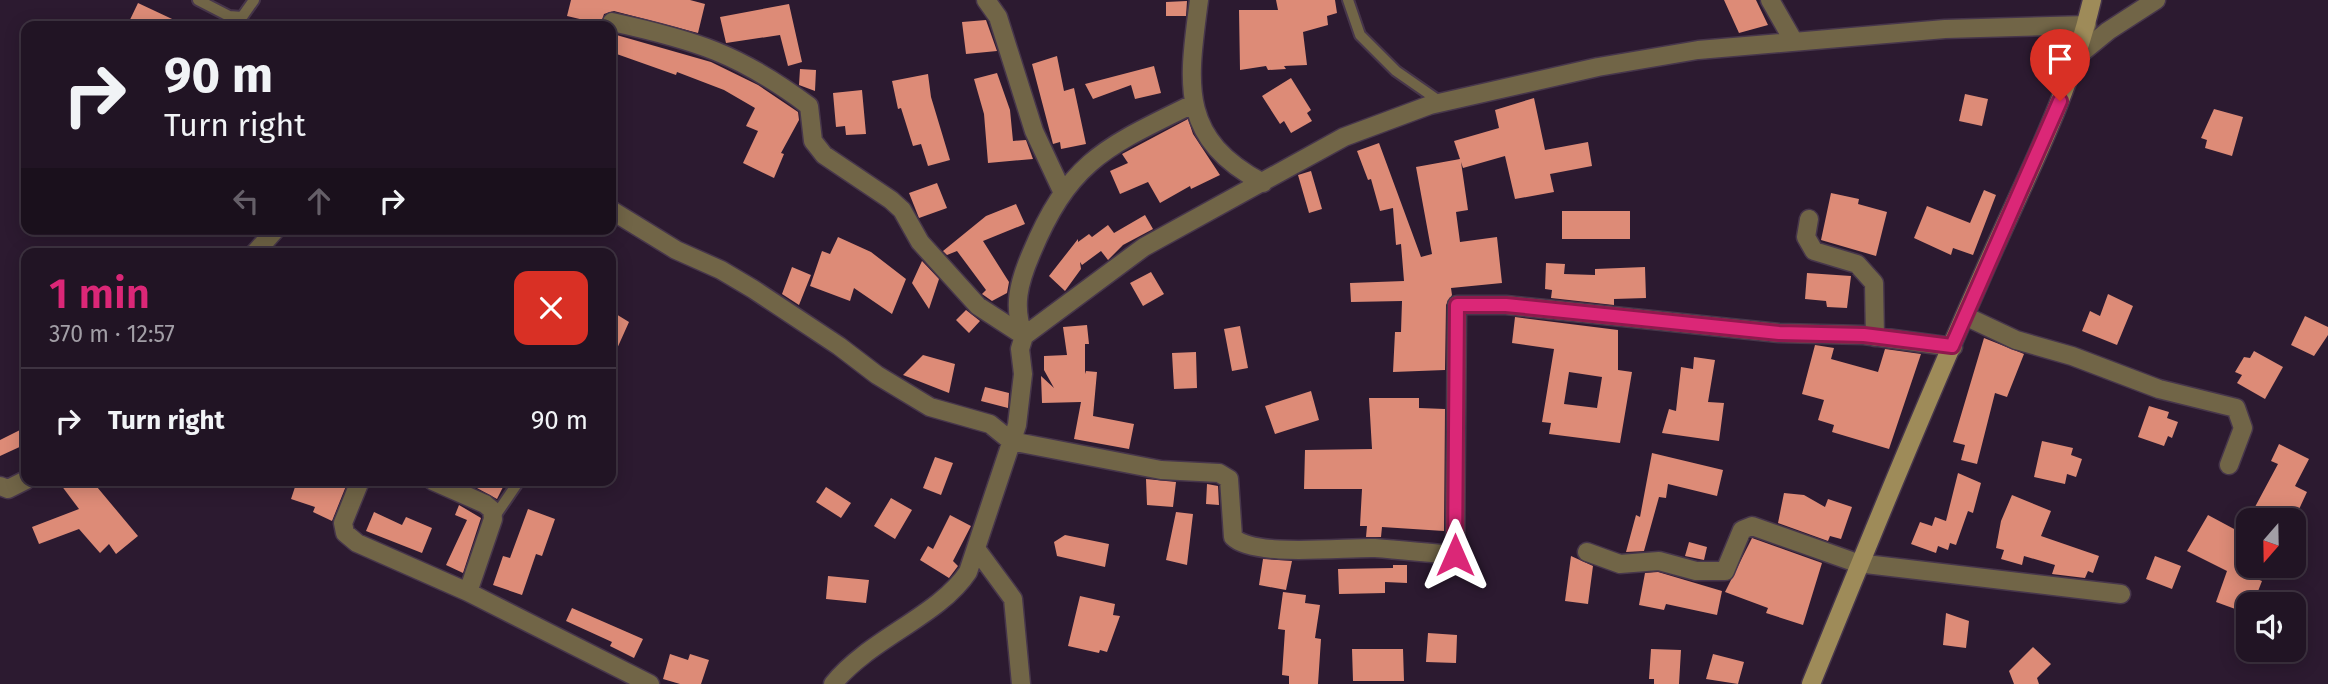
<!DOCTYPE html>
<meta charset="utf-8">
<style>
body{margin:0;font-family:"Fira Sans",sans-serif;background:#2d2131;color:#f1f3f6;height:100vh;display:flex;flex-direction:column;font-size:26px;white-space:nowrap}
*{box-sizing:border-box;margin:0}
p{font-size:23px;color:#a29ea6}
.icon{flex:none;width:38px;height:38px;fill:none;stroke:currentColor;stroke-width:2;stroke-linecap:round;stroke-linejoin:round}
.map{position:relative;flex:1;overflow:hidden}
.details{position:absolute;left:21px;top:248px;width:595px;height:238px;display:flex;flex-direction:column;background:#211424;border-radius:14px;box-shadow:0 4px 18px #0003,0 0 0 2px #3e3341}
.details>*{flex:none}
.guide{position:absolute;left:21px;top:21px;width:595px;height:214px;border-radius:14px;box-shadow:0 4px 18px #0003,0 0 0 2px #3e3341;background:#211424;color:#f1f3f6;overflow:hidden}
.needle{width:46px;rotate:200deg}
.tools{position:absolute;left:2236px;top:508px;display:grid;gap:14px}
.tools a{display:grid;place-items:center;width:70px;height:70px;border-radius:14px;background:#211424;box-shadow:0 4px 18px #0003,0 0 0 2px #3e3341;font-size:35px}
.pin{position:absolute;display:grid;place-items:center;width:60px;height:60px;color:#fff;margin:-72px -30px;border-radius:50% 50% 50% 0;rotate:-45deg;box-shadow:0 0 7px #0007}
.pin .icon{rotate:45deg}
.me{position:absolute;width:77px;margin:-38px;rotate:0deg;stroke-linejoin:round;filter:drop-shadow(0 0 5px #0008)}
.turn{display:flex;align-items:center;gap:24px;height:147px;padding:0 28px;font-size:32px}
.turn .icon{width:91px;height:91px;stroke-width:2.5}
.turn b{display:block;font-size:49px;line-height:60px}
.lanes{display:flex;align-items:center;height:66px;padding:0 28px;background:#0003;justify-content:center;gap:35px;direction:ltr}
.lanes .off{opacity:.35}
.round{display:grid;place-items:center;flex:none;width:74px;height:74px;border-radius:14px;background:#2d2131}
.overview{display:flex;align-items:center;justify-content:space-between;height:119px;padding:0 28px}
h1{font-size:42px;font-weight:600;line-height:52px;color:#db2777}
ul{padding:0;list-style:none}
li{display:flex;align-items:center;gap:21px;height:105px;padding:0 28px;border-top:2px solid #3e3341}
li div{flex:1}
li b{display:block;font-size:26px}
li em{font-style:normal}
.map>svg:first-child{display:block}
</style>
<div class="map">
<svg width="2328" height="684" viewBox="0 0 2328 684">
<rect width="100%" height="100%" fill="#2c1a30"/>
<path fill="#dd8b77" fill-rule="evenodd" d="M571 0H690L705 4 698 33 614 11 604 14 601 24 567 16Z
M1276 0H1335L1337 13 1327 16 1328 25 1303 32 1307 65 1284 66 1286 69 1268 70 1266 66 1240 70 1239 10H1278Z
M1724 0H1756L1768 25 1739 33Z
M1187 1 1186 16H1166V2Z
M138 3 187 26H127Z
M789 4 802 62 788 66 780 35 726 43 720 17Z
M986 20 997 51 966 54 962 22Z
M613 34 711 62 758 85 798 112 799 120 781 153 784 154 774 178 743 163 758 131 746 126 755 108 724 90 677 72 676 75 611 52Z
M1057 56 1064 91 1074 88 1086 144 1061 149 1060 142 1053 144 1032 64Z
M1154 66 1161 93 1135 99 1131 85 1093 99 1085 84Z
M800 69 816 70 815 91 799 85Z
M997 73 1010 110 1013 141 1026 140 1033 159 988 163 984 114 974 79Z
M928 74 931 97 950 160 928 166 921 144 913 146 901 108 898 109 892 81Z
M1291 78 1311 110 1307 113 1312 121 1291 133 1284 121 1280 124 1262 96Z
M862 90 866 134 846 135 845 126 836 127 833 93Z
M1965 94 1988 99 1982 126 1959 121Z
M1534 98 1545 150 1588 142 1592 166 1550 174 1554 192 1515 199 1505 156 1463 168 1461 162 1468 210 1456 212 1460 242 1497 237 1502 283 1451 288 1452 295 1446 305 1445 370 1393 372 1395 332H1401L1402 301 1351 302 1350 283 1404 281 1401 244 1396 245 1393 208 1380 211 1371 179 1368 180 1357 151 1379 143 1421 257 1432 254 1416 167 1460 159 1454 141 1499 128 1495 110Z
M2214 109 2243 117 2232 156 2205 148 2207 140 2201 138Z
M1188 119 1193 134 1220 175 1191 189 1190 186 1160 203 1148 182 1120 194 1110 171 1128 163 1122 154Z
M1311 171 1322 209 1309 213 1298 175Z
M937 183 947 208 919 218 909 193Z
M1984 190 1996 195 1973 255 1953 248 1951 255 1914 238 1927 206 1970 223Z
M1831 193 1859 199 1858 204 1887 212 1876 256 1821 240Z
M1016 204 1025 224 983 241 1009 282 1007 293 992 301 982 294 986 290 957 251 947 255 943 251 986 216Z
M1562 211H1630V239H1562Z
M1145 215 1153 229 1123 245 1108 260 1101 251 1082 265 1080 262 1081 269 1065 291 1049 276 1078 239V242L1089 234 1092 237 1108 225 1114 233Z
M838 237 871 252 906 279 892 314 854 288 850 301 810 286 822 251 830 254Z
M922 261 939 279 929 309 912 283Z
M1546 263 1565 264 1564 274 1595 275V269L1645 267 1646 298 1614 299V305L1551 298 1552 290 1545 289Z
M792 267 811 275 799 305 782 294Z
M1151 272 1164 294 1143 306 1130 283Z
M1807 273 1851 276 1847 308 1827 307 1826 301 1805 299Z
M2108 294 2133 306 2117 345 2082 331 2090 311 2100 316Z
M966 310 980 321 969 333 956 320Z
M611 311 629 322 611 362Z
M2305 316 2328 327V335L2314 356 2291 345Z
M1515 317 1618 330V370L1632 372 1620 443 1549 434 1551 423 1542 422 1554 349 1512 343ZM1569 372 1602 377 1597 408 1564 404Z
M1087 325 1089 344H1085V374L1086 371 1097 372 1093 416 1134 424 1129 449 1074 439 1081 402 1042 403 1041 376 1054 388 1044 370V356L1067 355 1063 327Z
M1240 326 1248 368 1232 371 1224 329Z
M1984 338 2024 354 2007 397 1995 393 1977 464 1961 460 1965 445 1953 442Z
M1815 345 1834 348 1831 359 1878 372 1885 349 1921 354 1889 449 1832 432 1834 425 1818 420 1824 400 1802 394Z
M2254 351 2283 367 2265 399 2237 383 2242 375 2235 372 2244 357 2250 358Z
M1196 352 1197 388 1174 389 1172 353Z
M923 355 955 364 949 393 903 375Z
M1694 357 1715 360 1708 402 1724 403 1719 441 1662 433 1669 409 1676 411 1681 367 1693 369Z
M985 387 1009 393 1008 408 981 401Z
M1311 391 1319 420 1275 434 1265 406Z
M1369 398H1419V408L1445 409 1444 531 1382 527 1381 537H1366L1367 526H1360L1362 489H1304L1305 450 1372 449Z
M2149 406 2169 412 2167 418 2178 422 2172 438 2168 436 2164 446 2138 437Z
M26 427V444L0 456V440Z
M2042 441 2073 448 2071 455 2082 459 2076 477 2067 474 2065 484 2034 477Z
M2279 444 2309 459 2295 486 2307 492 2294 520H2248L2278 464 2271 461Z
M1652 453 1723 470 1717 496 1668 484 1666 498 1659 497 1644 551 1626 552 1636 515 1640 517Z
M935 457 953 463 941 495 923 488Z
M1958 473 1981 483 1973 513 1968 511 1956 545 1950 543 1948 550 1938 546 1936 553 1911 544 1920 522 1932 526 1935 517 1946 521Z
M1146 479 1176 482 1173 507 1147 505Z
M58 481H92L138 536 116 554 109 544 100 553 79 529 39 544 32 527 79 509Z
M297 481H348L332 521 313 512 315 507 291 499Z
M480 481H506L497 499 477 488Z
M1207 484 1218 486 1219 505 1206 504Z
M826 487 851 503 841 518 816 502Z
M1784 493 1804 495 1825 507 1828 499 1852 507 1841 539 1830 536 1828 541 1778 523Z
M2012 495 2051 511 2041 536 2099 556 2093 573 2088 571 2085 578 2052 574 2055 565 2024 556 2022 565 2001 559 2004 550 1996 548 2001 521Z
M891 498 912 510 895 539 874 526Z
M459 505 481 518 463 573 446 565 467 520 455 515Z
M528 509 555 519 542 556 536 554 522 595 493 585 503 556 510 558Z
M374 512 402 525 406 517 432 528 422 553 366 531Z
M1176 512 1193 514 1187 565 1166 560Z
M950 515 971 526 953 561 958 566 949 578 920 560 928 546 933 549Z
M2208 515 2249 537V576L2262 581 2253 604H2249V614L2216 602 2227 571 2187 551Z
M1065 535 1109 544 1105 567 1057 556 1054 542Z
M1752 538 1822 563 1803 625 1766 613 1768 608 1725 592Z
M1689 542 1707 547 1704 560 1685 556Z
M1571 556 1593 566 1588 604 1565 601Z
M2155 556 2181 566 2172 589 2146 579Z
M1263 559 1292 561 1286 590 1259 585Z
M1393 565H1407V583L1385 582V593L1339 594 1338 569 1393 568Z
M1658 572 1722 591 1717 615 1666 604 1664 610 1639 605 1645 573Z
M828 576 869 580 866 603 826 599Z
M1283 592 1306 595 1305 603 1320 605 1315 638 1321 639 1318 684H1289V676L1282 675 1285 630 1278 629Z
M1080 596 1115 604 1113 615 1120 616 1107 652 1100 650 1099 653 1068 646Z
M572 608 643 639 634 658 610 646 612 642 566 621Z
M1946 613 1969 621 1966 648 1943 645Z
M1428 633 1457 635 1456 663 1426 662Z
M2033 647 2051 664 2037 678 2039 684H2014L2009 671Z
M1352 649H1403L1404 681H1353Z
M1651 649 1681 650 1679 684H1654V679H1649Z
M670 654 688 660 690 654 709 660 701 684H680L663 679Z
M1713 654 1744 662 1738 684 1706 679Z"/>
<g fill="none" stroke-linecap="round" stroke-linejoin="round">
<g stroke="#47364b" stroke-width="14">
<path id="lane" d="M198 0 229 16 242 17 254 0
M1348 0 1360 35 1396 71 1442 103
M493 519 519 481"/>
</g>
<g stroke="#47364b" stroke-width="21">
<path id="street" d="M986 0 998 17 1034 131 1062 191
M1199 0C1188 84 1178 138 1263 183
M1770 0 1793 40
M612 22C695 40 740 54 809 106L813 141 824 155 891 200 902 210 920 242 978 306 1024 336
M2075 58 2108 31 2156 0
M611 210 676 250 721 270 753 289 839 346 877 375 930 407 990 424 1011 441 1161 470 1219 473 1229 479 1233 537C1254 558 1344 547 1375 548 1402 550 1429 553 1455 555L1457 305H1506L1779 333 1864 335 1953 347
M1809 219 1806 237 1814 251 1857 264 1874 283 1875 337
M254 254 276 229
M1965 316 2016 340 2072 356 2159 389 2236 408 2243 428 2229 465
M1024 336C1012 307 1019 282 1031 254 1070 160 1106 147 1193 104
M360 481 343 523 345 533 357 543 468 592 650 684
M433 481 485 504 492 510 493 519 468 592
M0 486 8 489 26 480
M977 550 1013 599 1021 684
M1587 552 1620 564 1659 561 1696 571H1725L1742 530 1752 526 1857 563 2121 594
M833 684C869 639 939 616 968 572L1017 425 1023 374 1020 349 1024 336 1144 247 1344 137 1430 105 1598 67 1698 50 1945 29 2087 25"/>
</g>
<g stroke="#47364b" stroke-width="21">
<path id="secondary" d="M1811 684C1866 549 1921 414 1980 281 2020 188 2069 99 2092 0"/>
</g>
<use href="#lane" stroke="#716547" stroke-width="10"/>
<use href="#street" stroke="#716547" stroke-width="18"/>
<use href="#secondary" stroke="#9e8b59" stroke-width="18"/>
</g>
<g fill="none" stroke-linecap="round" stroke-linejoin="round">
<g stroke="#8e194d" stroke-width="18">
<path id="route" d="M1455 555 1457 305H1506L1779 333 1864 335 1952 346 2060 101"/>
</g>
<use href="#route" stroke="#db2777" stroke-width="12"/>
</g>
</svg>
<div class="tools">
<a><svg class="needle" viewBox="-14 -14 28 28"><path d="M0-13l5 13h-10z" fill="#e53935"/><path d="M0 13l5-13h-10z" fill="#a29ea6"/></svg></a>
<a><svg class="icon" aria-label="sound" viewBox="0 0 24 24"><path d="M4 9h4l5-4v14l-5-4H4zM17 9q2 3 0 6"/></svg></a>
</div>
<div class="pin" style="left:2060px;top:101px;background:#d93025"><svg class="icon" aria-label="arrive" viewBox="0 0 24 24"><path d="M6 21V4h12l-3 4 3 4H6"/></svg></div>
<svg class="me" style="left:1455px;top:555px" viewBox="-20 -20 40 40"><path d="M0-17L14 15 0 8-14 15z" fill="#db2777" stroke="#fff" stroke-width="4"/></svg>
<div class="guide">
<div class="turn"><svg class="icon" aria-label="right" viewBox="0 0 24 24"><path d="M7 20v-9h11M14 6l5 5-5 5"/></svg><div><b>90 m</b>Turn right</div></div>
<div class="lanes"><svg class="icon off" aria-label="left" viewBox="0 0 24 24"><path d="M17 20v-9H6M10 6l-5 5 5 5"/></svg><svg class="icon off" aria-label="ahead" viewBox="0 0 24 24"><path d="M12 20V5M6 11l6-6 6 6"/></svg><svg class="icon" aria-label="right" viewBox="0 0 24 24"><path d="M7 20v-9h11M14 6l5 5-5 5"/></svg></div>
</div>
<section class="details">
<div class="overview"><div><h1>1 min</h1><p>370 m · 12:57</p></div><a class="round" style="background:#d93025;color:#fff"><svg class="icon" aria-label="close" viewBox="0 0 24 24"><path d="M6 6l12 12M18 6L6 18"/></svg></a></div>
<ul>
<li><svg class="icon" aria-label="right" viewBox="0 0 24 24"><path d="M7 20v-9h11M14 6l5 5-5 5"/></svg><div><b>Turn right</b></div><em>90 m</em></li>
</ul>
</section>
</div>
